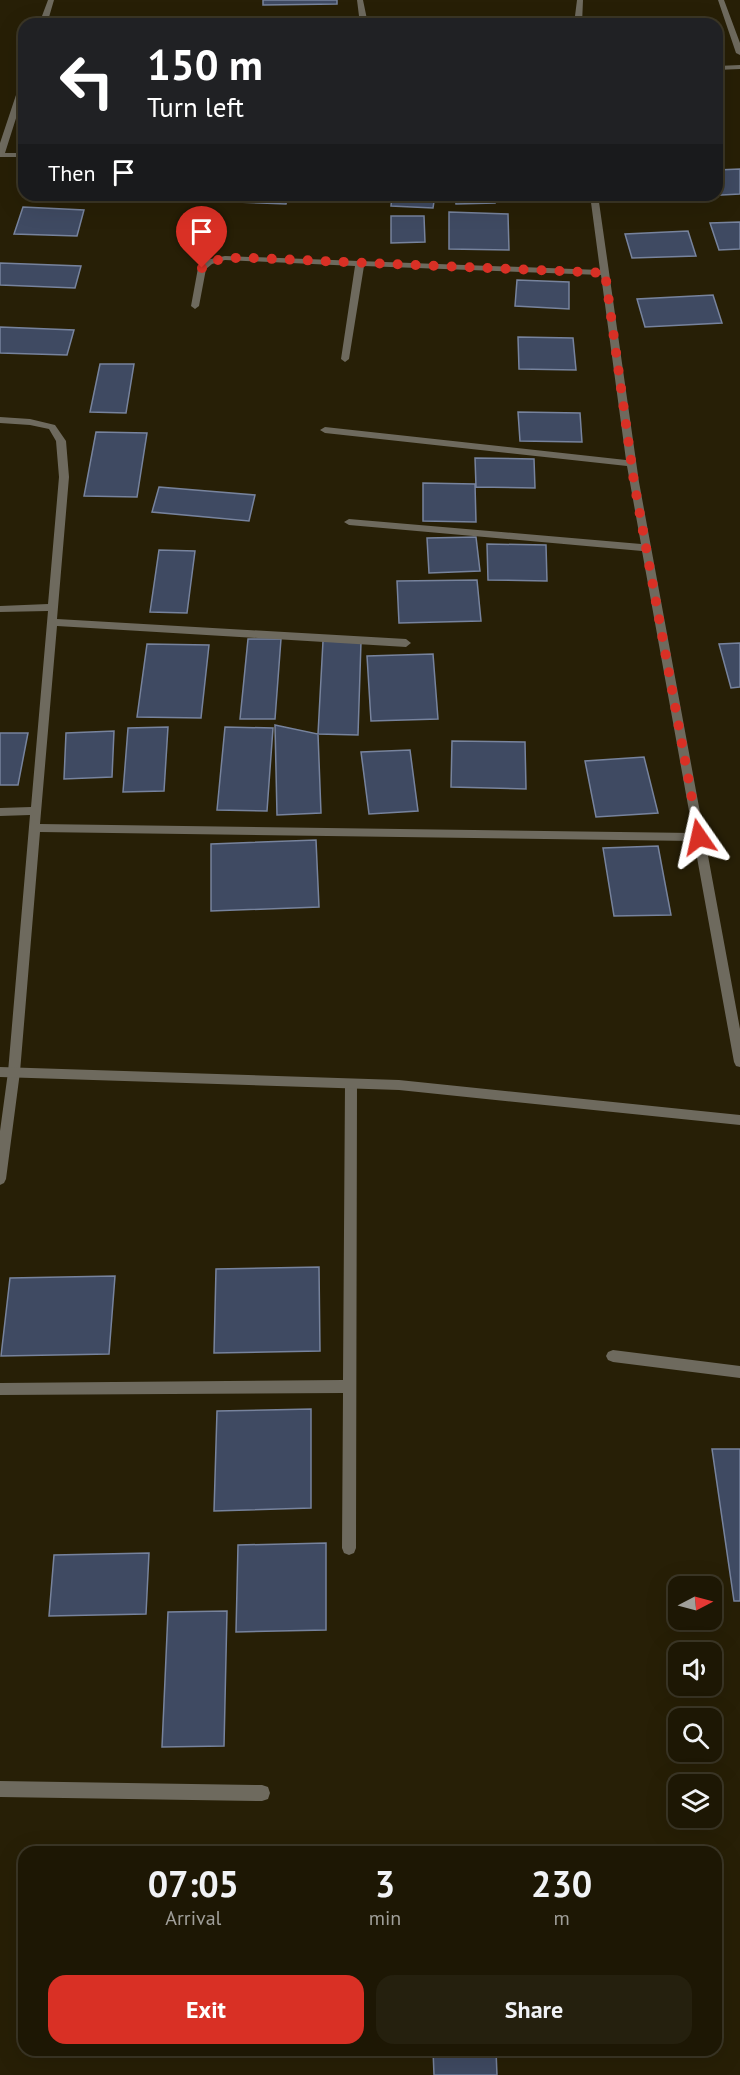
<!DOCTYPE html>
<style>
body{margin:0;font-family:"PT Sans",sans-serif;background:#25200e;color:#f1f3f6;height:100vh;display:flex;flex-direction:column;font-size:22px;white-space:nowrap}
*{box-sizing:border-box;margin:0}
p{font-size:20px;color:#a09f9a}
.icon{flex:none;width:33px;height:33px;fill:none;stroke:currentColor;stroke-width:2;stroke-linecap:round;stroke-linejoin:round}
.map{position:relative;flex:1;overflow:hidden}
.details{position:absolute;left:18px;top:1846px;width:704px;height:210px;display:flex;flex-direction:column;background:#1d1704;border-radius:18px;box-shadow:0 6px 24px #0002,0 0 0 2px #3b3626}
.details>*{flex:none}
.hud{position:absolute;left:18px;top:18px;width:705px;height:183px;border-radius:18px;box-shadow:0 6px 24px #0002,0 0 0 2px #3b3626;background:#202124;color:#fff;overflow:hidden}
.needle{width:39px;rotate:84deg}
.buttons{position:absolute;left:668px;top:1576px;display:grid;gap:12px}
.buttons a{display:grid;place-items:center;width:54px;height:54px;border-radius:12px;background:#1d1704;box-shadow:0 6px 24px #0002,0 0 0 2px #3b3626;font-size:30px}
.pin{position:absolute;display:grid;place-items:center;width:51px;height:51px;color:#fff;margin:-62px -26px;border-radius:50% 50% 50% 0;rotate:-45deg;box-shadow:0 0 6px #0007}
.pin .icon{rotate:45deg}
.me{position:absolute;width:66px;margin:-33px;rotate:349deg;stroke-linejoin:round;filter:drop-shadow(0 0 4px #0008)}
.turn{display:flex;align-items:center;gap:21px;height:126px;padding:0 30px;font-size:27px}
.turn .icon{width:78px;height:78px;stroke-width:2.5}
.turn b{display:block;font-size:42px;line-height:51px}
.then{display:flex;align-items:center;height:57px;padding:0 30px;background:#0003;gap:12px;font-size:22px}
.eta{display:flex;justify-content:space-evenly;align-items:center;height:102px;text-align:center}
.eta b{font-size:36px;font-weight:700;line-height:42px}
.cta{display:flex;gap:12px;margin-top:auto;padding:12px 30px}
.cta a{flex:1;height:69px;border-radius:18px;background:#d93025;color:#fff;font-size:24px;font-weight:700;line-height:69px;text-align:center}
.cta a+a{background:#25200e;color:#f1f3f6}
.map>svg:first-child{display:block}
</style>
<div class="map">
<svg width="740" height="2075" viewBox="0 0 740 2075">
<rect width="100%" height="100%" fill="#271f06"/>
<path fill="#3f4a62" stroke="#77839d" stroke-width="1.5" d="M263 0H337V4L263 5Z
M740 169V194L703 196 717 195V170Z
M238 195H288L286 204 237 202Z
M392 195H435L433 208 391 206Z
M455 195H494L495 203 456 204Z
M23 207 84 210 77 236 14 234Z
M449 212 508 214 509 250 449 249Z
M391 216H424L425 242 391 243Z
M740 222V249L719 250 710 223Z
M688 231 696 256 632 258 625 234Z
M0 263 81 266 75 288 0 285Z
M517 280 569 282V309L515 306Z
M713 295 722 323 645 327 637 299Z
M0 327 74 330 67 355 0 353Z
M518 337 573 338 576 370 519 369Z
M100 364H134L126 413 90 412Z
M518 412 580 413 582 442 520 441Z
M96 432 147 433 137 497 84 496Z
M475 458 534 459 535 488 476 487Z
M423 483 475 484 476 522 423 521Z
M159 487 255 495 249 521 152 512Z
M476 537 480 571 429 573 427 538Z
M487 544 546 545 547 581 488 580Z
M159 550 195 551 187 613 150 612Z
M477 580 481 621 399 623 397 581Z
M248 639H281L275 719H240Z
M323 641 361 642 358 735 318 734Z
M740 643V687L731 688 719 644Z
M147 644 209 645 201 718 137 717Z
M433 654 438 719 371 721 367 656Z
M275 725 318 734 321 813 277 815Z
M168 727 164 791 123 792 128 728Z
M225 727 273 728 267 811 217 810Z
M114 731 112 777 64 779 66 733Z
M0 733H28L18 785H0Z
M452 741 525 742 526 789 451 787Z
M410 750 418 811 369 814 361 752Z
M644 757 658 813 596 817 585 761Z
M316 840 319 907 211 911V844Z
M658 846 671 915 614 916 603 848Z
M319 1267 320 1351 214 1353 216 1269Z
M115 1276 109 1354 1 1356 10 1278Z
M311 1409V1508L214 1511 217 1411Z
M712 1449H740V1601H734Z
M326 1543V1630L236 1632 238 1545Z
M149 1553 146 1614 49 1616 54 1555Z
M227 1611 224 1746 162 1747 168 1612Z
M433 2050H496L497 2075H434Z"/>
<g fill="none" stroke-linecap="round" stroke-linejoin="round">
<path fill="#6e6a5e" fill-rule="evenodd" d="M48 0H54L47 24H39Z
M357 0H363L368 24H360Z
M577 0H583L582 24H574Z
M718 0H724L740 43V55L736 53Z
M740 65V69L717 70V66Z
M21 80H24V93L5 153H24V157H0V143Z
M590 195H598L639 482 740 1029V1067L736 1066 734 1062 694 841 40 832 20 1072 6 1179 4 1183 0 1185V1131L8 1072 30 815 0 816V808L31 807 48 611 0 612V606L48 604 59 477 56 441 49 429 30 425 0 423V417L30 419 55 425 66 441 69 477 57 619 406 639 411 643 406 647 57 626 40 824 693 833 642 551 349 525 344 522 349 519 641 544 627 466 325 433 320 430 325 427 626 460 601 275 364 266 349 359 345 362 341 359 355 266 225 260 212 264 206 269 199 306 195 309 191 306 198 268 206 260 225 256 600 270Z
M351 1079 355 1080 357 1084 356 1548 354 1553 349 1555 344 1553 342 1548 343 1393 0 1395V1383L343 1380 345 1084 347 1080Z
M613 1350 740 1366V1378L613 1362 608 1360 606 1356 608 1352Z
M0 1781 262 1785 268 1787 270 1793 268 1799 262 1801 0 1797Z"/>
<path fill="#6e6a5e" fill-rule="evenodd" d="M0 1067 399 1080 740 1115V1125L399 1090 0 1077Z"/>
</g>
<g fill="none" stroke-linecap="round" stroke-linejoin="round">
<path stroke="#d93025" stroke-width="10" stroke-dasharray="0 18" d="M202 268C216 256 235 258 252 258L605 273 634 482 699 837"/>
</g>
</svg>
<div class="buttons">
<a><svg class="needle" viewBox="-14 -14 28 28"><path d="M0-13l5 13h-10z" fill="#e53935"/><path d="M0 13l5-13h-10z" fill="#a09f9a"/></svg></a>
<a><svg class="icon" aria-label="sound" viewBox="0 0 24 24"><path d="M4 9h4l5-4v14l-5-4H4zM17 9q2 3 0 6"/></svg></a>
<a><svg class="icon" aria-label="search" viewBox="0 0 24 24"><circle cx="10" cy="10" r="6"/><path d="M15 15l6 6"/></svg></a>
<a><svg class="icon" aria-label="layers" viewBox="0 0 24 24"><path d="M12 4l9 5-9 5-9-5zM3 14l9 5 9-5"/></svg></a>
</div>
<div class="pin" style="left:202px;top:268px;background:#d93025"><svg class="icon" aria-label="arrive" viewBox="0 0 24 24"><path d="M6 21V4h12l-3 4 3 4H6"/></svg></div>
<svg class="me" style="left:699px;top:837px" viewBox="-20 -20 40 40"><path d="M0-17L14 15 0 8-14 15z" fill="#d93025" stroke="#fff" stroke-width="4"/></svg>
<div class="hud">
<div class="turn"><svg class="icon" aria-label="left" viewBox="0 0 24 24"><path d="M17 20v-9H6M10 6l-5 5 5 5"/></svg><div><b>150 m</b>Turn left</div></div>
<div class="then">Then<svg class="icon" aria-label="arrive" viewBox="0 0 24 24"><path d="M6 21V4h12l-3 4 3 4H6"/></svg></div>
</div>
<section class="details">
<div class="eta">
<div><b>07:05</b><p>Arrival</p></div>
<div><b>3</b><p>min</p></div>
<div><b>230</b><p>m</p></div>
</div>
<div class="cta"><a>Exit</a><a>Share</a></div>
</section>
</div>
